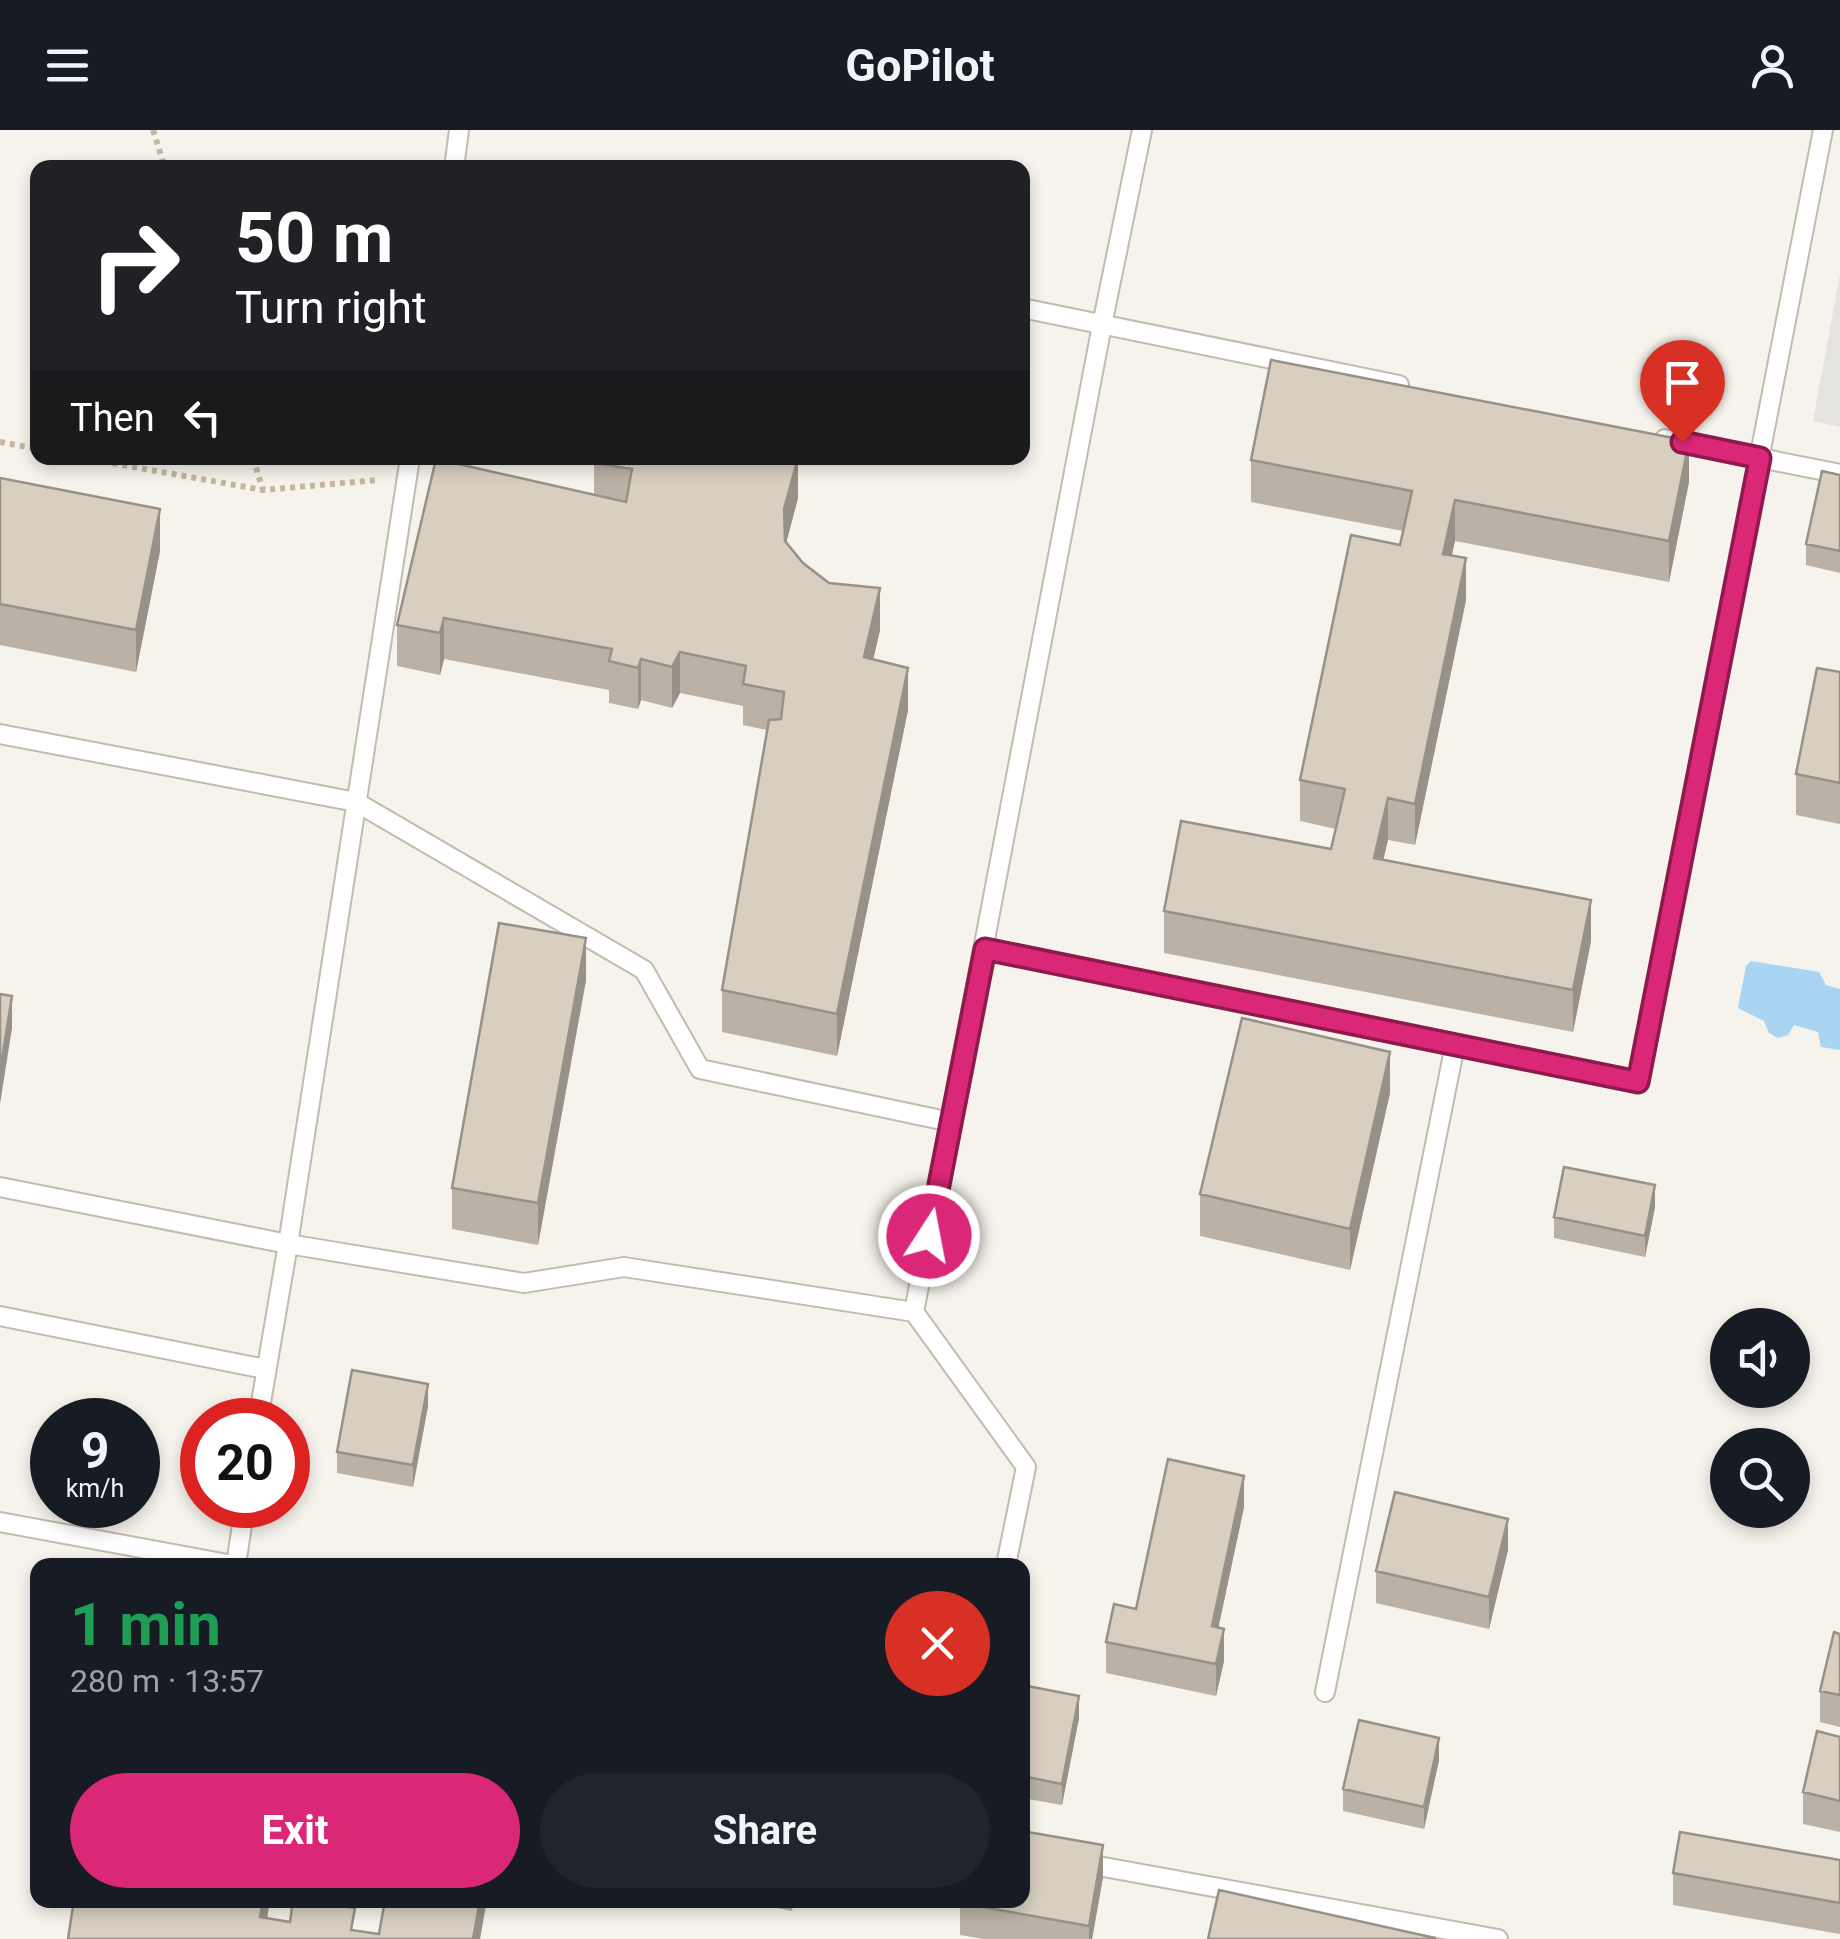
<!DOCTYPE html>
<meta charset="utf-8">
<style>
body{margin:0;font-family:Roboto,sans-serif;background:#20242c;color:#f1f3f6;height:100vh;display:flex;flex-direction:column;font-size:38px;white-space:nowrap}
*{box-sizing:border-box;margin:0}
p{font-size:32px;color:#9ea1a6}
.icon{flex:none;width:55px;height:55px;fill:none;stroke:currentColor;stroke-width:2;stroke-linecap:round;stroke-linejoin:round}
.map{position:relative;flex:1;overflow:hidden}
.drawer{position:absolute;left:30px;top:1428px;width:1000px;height:350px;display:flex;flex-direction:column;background:#171b24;border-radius:20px;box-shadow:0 5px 15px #0003}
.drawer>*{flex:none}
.hud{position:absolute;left:30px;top:30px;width:1000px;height:305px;border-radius:20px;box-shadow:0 5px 15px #0003;background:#202124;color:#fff;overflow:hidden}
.tools{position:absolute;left:1710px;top:1178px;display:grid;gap:20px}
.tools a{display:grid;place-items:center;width:100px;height:100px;border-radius:50%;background:#171b24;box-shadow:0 5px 15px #0003;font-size:50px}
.speed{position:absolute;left:30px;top:1268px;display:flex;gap:20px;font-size:50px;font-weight:700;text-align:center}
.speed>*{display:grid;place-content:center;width:130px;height:130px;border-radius:50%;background:#171b24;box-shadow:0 5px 15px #0003;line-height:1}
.speed small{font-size:25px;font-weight:400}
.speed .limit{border:15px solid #d22;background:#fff;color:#111}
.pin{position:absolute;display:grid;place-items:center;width:85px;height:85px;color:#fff;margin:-102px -42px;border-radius:50% 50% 50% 0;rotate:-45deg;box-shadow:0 0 10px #0007}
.pin .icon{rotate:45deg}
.me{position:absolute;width:110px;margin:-55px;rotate:11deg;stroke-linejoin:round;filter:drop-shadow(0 0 8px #0008)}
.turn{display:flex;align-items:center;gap:35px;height:210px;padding:0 40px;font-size:45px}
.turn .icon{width:130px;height:130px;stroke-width:2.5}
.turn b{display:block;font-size:70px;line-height:85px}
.then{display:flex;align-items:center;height:95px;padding:0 40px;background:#0003;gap:20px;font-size:38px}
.round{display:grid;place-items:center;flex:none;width:105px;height:105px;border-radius:52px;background:#20242c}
.headline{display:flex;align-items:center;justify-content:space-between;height:170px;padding:0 40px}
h1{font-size:60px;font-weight:700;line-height:75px;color:#1e9e55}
.cta{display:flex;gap:20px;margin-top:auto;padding:20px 40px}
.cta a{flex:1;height:115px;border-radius:60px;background:#db2777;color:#fff;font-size:40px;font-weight:700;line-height:115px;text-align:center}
.cta a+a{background:#20242c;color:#f1f3f6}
header{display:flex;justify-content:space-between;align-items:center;height:130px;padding:0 40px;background:#171b24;font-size:45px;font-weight:700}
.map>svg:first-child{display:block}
</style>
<header><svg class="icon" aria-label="menu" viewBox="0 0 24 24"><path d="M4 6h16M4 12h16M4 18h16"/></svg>GoPilot<svg class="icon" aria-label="person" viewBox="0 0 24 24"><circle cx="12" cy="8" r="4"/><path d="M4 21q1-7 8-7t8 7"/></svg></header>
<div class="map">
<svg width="1840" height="1809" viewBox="0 0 1840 1809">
<rect width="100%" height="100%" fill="#f6f3ec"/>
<path fill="#e5e3e0" d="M1840 144V297L1813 291Z"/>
<path fill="#a9d4f2" d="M1751 831 1819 842 1826 855 1840 859V920L1821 917 1818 902 1794 895 1788 905 1778 908 1769 903 1764 891 1738 878 1746 836Z"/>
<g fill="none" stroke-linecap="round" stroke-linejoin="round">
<g stroke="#c2bbae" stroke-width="22">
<path id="lane" d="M454 38 459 0
M1022 178 1399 255
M1665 309 1840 344
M0 604 356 672 644 840 700 939 951 992
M985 819 1638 952 1823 0
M0 1057 288 1114 524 1153 624 1137 914 1182
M0 1186 265 1239
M258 1290 288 1114 410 328
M0 1392 233 1435
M236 1435 245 1375
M1006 1435 1026 1337 914 1182 1102 195 1142 0
M1325 1562 1455 915
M1082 1733 1498 1809"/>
</g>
<path stroke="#c4b79f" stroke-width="6" stroke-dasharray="5 5" stroke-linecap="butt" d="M153 0 165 38
M0 312 38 319
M83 328 263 360 378 350
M253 328 263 360"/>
<use href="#lane" stroke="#fff" stroke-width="18"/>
</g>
<path fill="#bab2a6" d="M1251 330 1689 352 1669 452 1455 411 1451 426 1466 470 1415 715 1388 710 1383 729 1591 811 1573 902 1164 823V781L1331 719 1336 699 1300 691V650L1400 415 1403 401 1251 372Z
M594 333 798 368 786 413 803 433 880 500 873 530 908 580 837 926 722 902V860L767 600 743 595V576L680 563 672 578 641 570 638 579 609 573V560L444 529 440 545 397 536V495L594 365Z
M1840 345V443L1806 435V414Z
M0 348 160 421 136 542 0 515Z
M1840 542V694L1796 685V644Z
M586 850 538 1115 452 1099V1058Z
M1390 963 1350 1140 1200 1106V1064Z
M1655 1077 1645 1127 1554 1108V1087Z
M428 1276 413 1357 337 1343V1322Z
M1244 1377 1218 1498 1224 1531 1216 1566 1106 1543V1512L1136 1479Z
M1508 1420 1489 1499 1376 1473V1441Z
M1840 1504V1597L1820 1592V1561Z
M1022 1555 1079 1588 1062 1675 1022 1668Z
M1840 1607V1702L1803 1694V1662Z
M1439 1630 1424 1699 1343 1681V1659Z
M1840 1730V1804L1673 1775V1743Z
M1103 1747 1092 1809H984L960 1805V1770Z
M734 1770H794L792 1781Z"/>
<path fill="#979187" d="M1689 311V352L1669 452V411Z
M798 328V368L784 421V379Z
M1455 370V411L1443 466V424Z
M160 379V421L136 542V500Z
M1466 428V470L1415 715V674Z
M880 458V500L864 569V527Z
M444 488V529L440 545V503Z
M680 522V563L672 578V537Z
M641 529V570L638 579V538Z
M908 538V580L837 926V884Z
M1388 668V710L1374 769V728Z
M1591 770V811L1573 902V860Z
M586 808V850L538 1115V1073Z
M12 866V898L0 974V942Z
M1390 922V963L1350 1140V1099Z
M1655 1055V1077L1645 1127V1106Z
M428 1254V1276L413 1357V1335Z
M1244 1346V1377L1212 1528V1496Z
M1508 1389V1420L1489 1499V1467Z
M1224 1499V1531L1216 1566V1534Z
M1079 1566V1588L1062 1675V1654Z
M1439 1608V1630L1424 1699V1677Z
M1103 1715V1747L1092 1809H1089V1796Z
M263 1770H270L264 1809 260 1787Z
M480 1770H487L480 1809H473Z"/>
<path fill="#d8cfc1" stroke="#979187" stroke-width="2.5" d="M1271 230 1689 311 1669 411 1455 370 1443 424 1466 428 1415 674 1388 668 1374 728 1591 770 1573 860 1164 781 1181 691 1331 719 1345 659 1300 650 1351 405 1400 415 1412 361 1251 330Z
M595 328H798L784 379 785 411 803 433 829 453 880 458 864 527 908 538 837 884 722 860 769 590 781 589 784 562 743 554 746 536 680 522 672 537 641 529 638 538 609 531 612 519 444 488 440 503 397 495 436 329 626 372 632 339 594 333Z
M1822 341 1840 345V421L1806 414Z
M0 348 160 379 136 500 0 474Z
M1817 538 1840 542V653L1796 644Z
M499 793 586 808 538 1073 452 1058Z
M0 864 12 866 0 942Z
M1242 888 1390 922 1350 1099 1200 1064Z
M1564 1037 1655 1055 1645 1106 1554 1087Z
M352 1240 428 1254 413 1335 337 1322Z
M1168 1329 1244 1346 1212 1496 1224 1499 1216 1534 1106 1512 1114 1474 1136 1479Z
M1395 1362 1508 1389 1489 1467 1376 1441Z
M1834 1502 1840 1504V1565L1820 1561Z
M1022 1555 1079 1566 1062 1654 1022 1646Z
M1359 1590 1439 1608 1424 1677 1343 1659Z
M1817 1601 1840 1607V1671L1803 1662Z
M1022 1701 1103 1715 1089 1796 960 1773V1770H1022Z
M1680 1702 1840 1730V1773L1673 1743Z
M1219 1760 1435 1808V1809H1208Z
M74 1770H263L260 1787 290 1792 293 1770H302L355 1778 351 1800 379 1804 385 1770H480L473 1809H68Z"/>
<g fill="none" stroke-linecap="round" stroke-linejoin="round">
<g stroke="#8e194d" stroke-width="25">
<path id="route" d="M929 1106 985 819 1638 952 1760 328 1682 312"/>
</g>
<use href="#route" stroke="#db2777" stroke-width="18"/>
</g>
</svg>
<div class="tools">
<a><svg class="icon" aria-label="sound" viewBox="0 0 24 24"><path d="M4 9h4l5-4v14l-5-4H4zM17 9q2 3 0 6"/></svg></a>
<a><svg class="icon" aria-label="search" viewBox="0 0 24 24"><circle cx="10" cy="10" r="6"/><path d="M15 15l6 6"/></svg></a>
</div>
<div class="speed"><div>9<small>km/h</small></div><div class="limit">20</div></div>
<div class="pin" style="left:1682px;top:312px;background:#d93025"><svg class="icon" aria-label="arrive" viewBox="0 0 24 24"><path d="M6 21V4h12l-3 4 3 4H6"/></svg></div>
<svg class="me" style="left:929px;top:1106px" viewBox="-20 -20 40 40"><circle r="17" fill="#db2777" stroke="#fff" stroke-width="3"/><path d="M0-11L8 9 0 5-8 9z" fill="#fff"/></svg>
<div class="hud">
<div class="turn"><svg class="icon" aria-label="right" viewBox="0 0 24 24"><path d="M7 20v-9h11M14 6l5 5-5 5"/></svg><div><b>50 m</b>Turn right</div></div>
<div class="then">Then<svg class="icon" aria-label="left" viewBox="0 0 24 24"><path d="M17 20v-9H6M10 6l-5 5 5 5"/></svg></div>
</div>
<section class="drawer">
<div class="headline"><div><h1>1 min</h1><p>280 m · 13:57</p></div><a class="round" style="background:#d93025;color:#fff"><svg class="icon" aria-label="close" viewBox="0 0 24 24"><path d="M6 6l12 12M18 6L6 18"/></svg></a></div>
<div class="cta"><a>Exit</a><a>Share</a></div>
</section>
</div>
